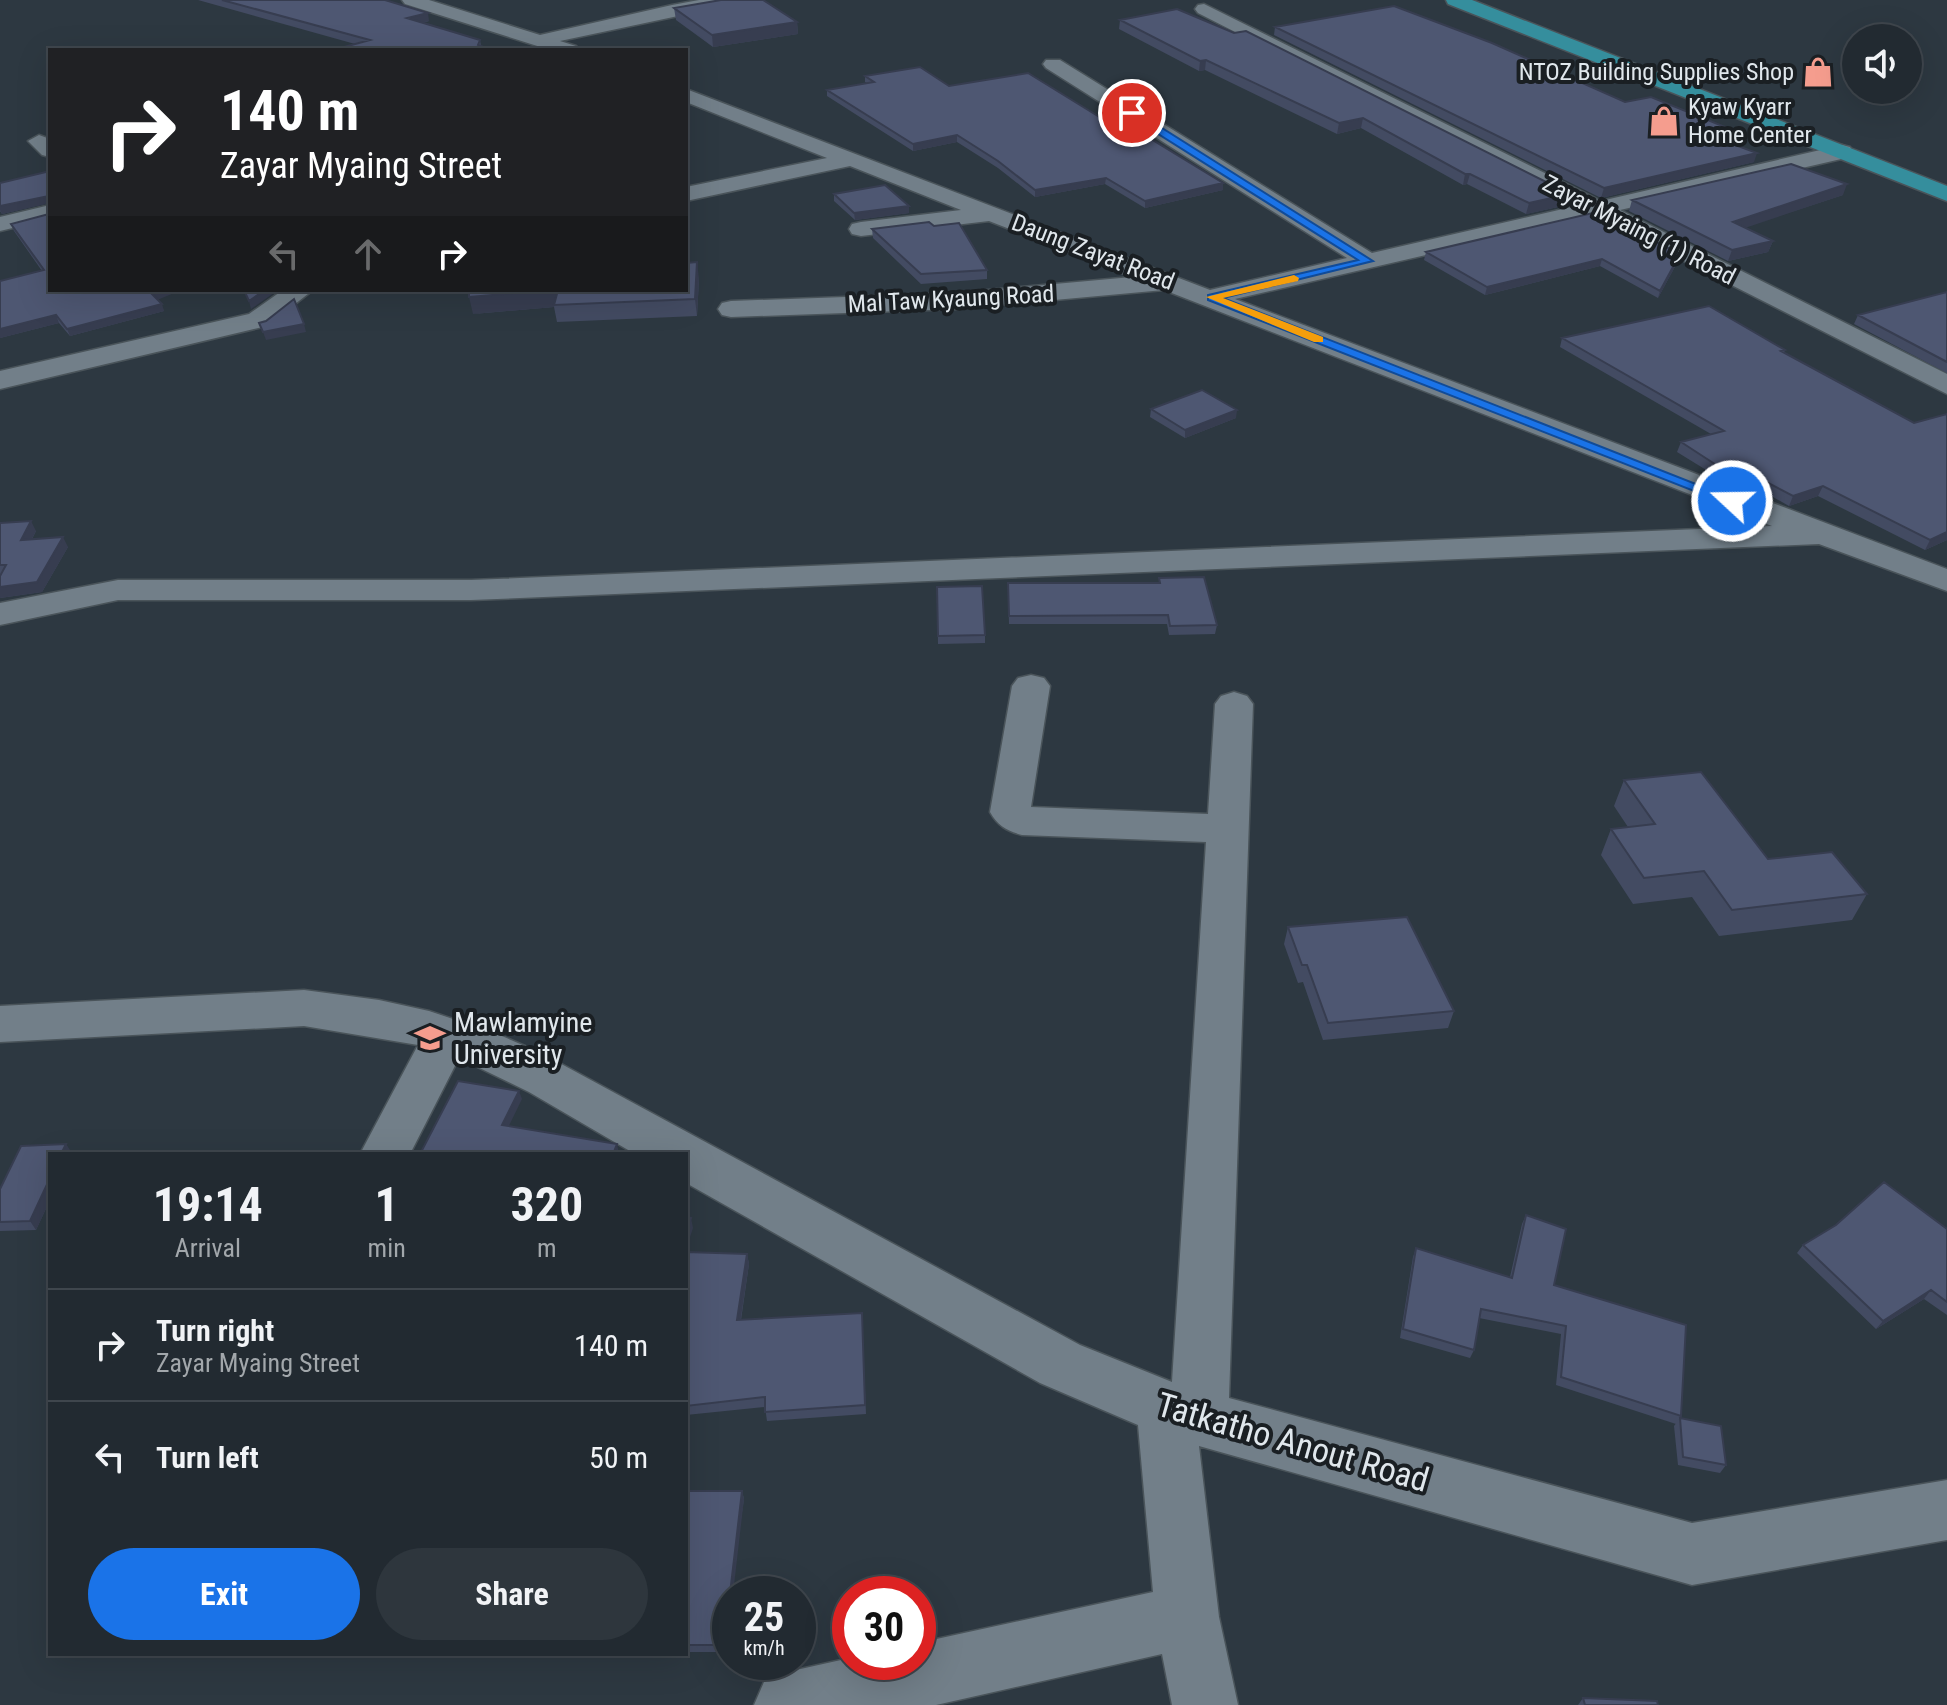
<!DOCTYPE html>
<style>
body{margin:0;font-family:"Roboto Condensed",sans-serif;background:#2e363d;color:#f1f3f6;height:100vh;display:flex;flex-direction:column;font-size:30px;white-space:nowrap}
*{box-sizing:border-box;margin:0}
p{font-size:26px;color:#a2a7ab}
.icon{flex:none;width:44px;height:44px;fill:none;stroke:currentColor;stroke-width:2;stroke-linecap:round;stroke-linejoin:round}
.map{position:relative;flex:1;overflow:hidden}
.side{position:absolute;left:48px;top:1152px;width:640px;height:504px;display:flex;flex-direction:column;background:#222a31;border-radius:0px;box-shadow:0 8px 32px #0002,0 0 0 2px #3f464d}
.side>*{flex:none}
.banner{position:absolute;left:48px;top:48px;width:640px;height:244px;border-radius:0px;box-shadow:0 8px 32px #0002,0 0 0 2px #3f464d;background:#202124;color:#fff;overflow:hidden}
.buttons{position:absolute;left:1842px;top:24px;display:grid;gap:16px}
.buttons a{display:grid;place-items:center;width:80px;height:80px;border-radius:50%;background:#222a31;box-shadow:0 8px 32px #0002,0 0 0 2px #3f464d;font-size:40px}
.speed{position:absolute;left:712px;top:1576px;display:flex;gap:16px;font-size:40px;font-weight:700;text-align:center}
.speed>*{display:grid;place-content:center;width:104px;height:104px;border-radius:50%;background:#222a31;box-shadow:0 8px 32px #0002,0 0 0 2px #3f464d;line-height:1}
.speed small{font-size:20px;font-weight:400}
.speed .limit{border:12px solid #d22;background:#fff;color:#111}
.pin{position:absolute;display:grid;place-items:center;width:68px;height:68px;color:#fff;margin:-34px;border:4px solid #fff;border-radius:50%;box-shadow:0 2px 8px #0007}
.me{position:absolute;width:88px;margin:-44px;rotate:291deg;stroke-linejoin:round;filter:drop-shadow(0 0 6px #0008)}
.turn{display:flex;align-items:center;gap:28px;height:168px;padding:0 40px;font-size:36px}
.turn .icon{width:104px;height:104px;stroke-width:2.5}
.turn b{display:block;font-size:56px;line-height:68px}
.lanes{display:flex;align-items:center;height:76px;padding:0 40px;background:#0003;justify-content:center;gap:40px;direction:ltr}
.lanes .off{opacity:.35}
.eta{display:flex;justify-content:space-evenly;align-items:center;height:136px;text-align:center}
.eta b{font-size:48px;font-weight:700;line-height:56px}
.action{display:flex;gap:16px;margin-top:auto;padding:16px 40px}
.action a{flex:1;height:92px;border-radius:48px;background:#1a73e8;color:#fff;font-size:32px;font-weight:700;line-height:92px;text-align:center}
.action a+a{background:#2e363d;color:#f1f3f6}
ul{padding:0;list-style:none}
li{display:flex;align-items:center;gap:24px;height:112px;padding:0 40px;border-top:2px solid #3f464d}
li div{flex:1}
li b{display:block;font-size:30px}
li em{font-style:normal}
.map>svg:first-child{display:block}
</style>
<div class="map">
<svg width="1947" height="1705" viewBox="0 0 1947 1705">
<rect width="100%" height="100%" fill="#2d3841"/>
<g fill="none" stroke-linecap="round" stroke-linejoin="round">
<g stroke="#4a545a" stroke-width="3">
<path id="minor" d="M402 0H429L540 35 672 5 699 0H739L730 5 560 41 576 46 579 50H550L405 4Z
M1204 4 1601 201 1842 145 1850 147 1853 152 1850 157 1620 210 1947 374V394L1595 216 1235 299 1947 569V591L1819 544 471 600H118L0 625V603L118 580H471L1772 526 1164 290 956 309 731 317 722 315 718 309 722 303 731 301 956 293 1132 277 989 221 861 236 852 234 849 229 852 224 861 222 961 210 850 166 686 201V187L827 158 686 102V89L1210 290 1347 258 1046 68 1043 64 1046 60H1060L1372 253 1576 206 1198 13 1195 9 1198 5Z
M39 135 50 139V157L42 155 28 141Z
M50 205V219L0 231V217Z
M283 290H313L267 326 0 389V371L249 314Z
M1031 675 1044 678 1050 686 1031 807 1208 814 1215 704 1221 696 1234 692 1247 696 1253 704 1229 1398 1692 1523 1947 1480V1540L1692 1585 1199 1446 1219 1617 1238 1705H1172L1162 1654 936 1705H754L764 1682 787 1672 850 1658V1662H918V1643L1153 1592 1138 1425 1040 1383 686 1183V1154H635L529 1092 459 1058 410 1154H360L418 1045 304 1026 0 1042V1006L304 990 379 1000 429 1011 495 1033 541 1053 1080 1345 1172 1382 1206 842 1022 835C1007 831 998 826 990 812L1012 686 1018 678Z"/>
</g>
<g stroke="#4a545a" stroke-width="3">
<path id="highway" d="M1446 0H1472L1947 186V201L1448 4Z"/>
</g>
<use href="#minor" fill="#727f89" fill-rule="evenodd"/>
<use href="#highway" fill="#358e9d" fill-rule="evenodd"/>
</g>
<path fill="#434b62" d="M198 0H385L429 21 422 23 480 40 481 46 355 44Z
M674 8 797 22 798 34 713 47 676 20Z
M1177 9 1567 205 1526 214 1467 184 1463 185 1361 128 1337 134 1205 70 1199 71 1119 29 1120 20Z
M1275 27 1625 102 1732 140 1726 142 1754 162 1601 198 1274 35Z
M865 76 949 86 1106 121 1223 183V190L1145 208 1105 184 1035 197 998 168 957 142 913 151 827 96V90L867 83 865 82Z
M50 171 158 300 164 311 70 336 59 323 0 338 42 271 14 231 11 224 49 214V203L2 214 0 211V183Z
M834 194 909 206V213L855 220 834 201Z
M1843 195 1745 227 1773 241 1768 252 1728 261 1629 211 1632 200Z
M872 229 987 270V279L921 284 873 238Z
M1426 252 1680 254 1678 261 1658 298 1600 266 1485 295 1424 260Z
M699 279 697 316 557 322 554 307 473 314Z
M1947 292V373L1854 324 1858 315Z
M1562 338 1785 350 1784 353 1947 540 1925 550 1818 496 1789 506 1739 478 1724 481 1677 452 1681 442 1711 434 1560 347Z
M1151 409 1236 418 1185 438 1150 417Z
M0 523 36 531 32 539 68 547 42 592 0 598Z
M1159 578 1217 625 1215 634 1169 635 1167 624H1009L1008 583H1159Z
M937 587 985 635V643L938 644Z
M1624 780 1768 859 1867 894 1852 920 1719 936 1692 897 1633 904 1601 855 1611 829 1628 827 1614 806Z
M1288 927 1454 1011 1448 1028 1323 1040 1303 982 1298 983 1284 944Z
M66 1144 71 1154H50V1200L36 1230 0 1231V1189L21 1146Z
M1526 1215 1554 1285 1681 1416 1676 1424 1556 1385 1561 1334 1479 1318 1474 1350 1470 1358 1400 1338 1413 1257 1416 1248 1510 1277 1522 1224Z
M1947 1229V1315L1924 1299 1876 1329 1797 1253 1803 1245Z
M686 1252 747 1254 749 1264 741 1320 862 1313 866 1414 767 1421 765 1407 686 1415Z
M1680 1418 1726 1465 1720 1473 1678 1465 1674 1426Z
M686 1491H742L744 1499 730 1594V1617L726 1652H686Z
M1583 1698 1658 1705H1578Z"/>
<path fill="#373d50" d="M428 13 429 21 409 26 407 18Z
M797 22 798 34 713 47 712 35Z
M1206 60 1205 70 1199 71 1200 61Z
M1363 118 1361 128 1337 134 1339 123Z
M1735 131 1732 140 1710 146 1713 137Z
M957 135V142L913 151V144Z
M1757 153 1754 162 1601 198 1604 188Z
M1465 174H1470L1467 184 1463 185Z
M1106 178 1105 184 1035 197V190Z
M1223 183V190L1145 208V201Z
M1847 184 1843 195 1730 233 1733 222Z
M1570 194 1567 205 1526 214 1529 203Z
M49 196 50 203 2 214 0 210V206Z
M909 206V213L855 220 854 213Z
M1773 241 1768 252 1728 261 1732 250Z
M1680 254 1678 261 1658 298 1660 291Z
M1602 259 1600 266 1485 295 1487 287Z
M697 262 699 279 697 316 695 299Z
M161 290H181L155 301 152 294Z
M265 290H278L251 309 249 301Z
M549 290H558L554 307 473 314 469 297Z
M162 304 164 311 70 336 67 329Z
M56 315 59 323 0 338V329Z
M304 324 306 332 266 340 263 332Z
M1237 410 1236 418 1185 438V430Z
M1742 469 1739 478 1724 481 1727 472Z
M1823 486 1818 496 1789 506 1793 496Z
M31 521 36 531 26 550 21 540Z
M1947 532V540L1925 550 1930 540Z
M63 537 68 547 42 592 0 598V587Z
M519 1091 522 1099 505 1134 502 1125Z
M66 1144 72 1153 71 1154H61Z
M617 1144 619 1154H613Z
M50 1178V1200L36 1230 30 1221Z
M691 1218 693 1228 686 1249V1232Z
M747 1254 749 1264 739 1330 737 1320Z
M1931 1290 1924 1299 1876 1329 1883 1321Z
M742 1491 744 1499 733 1594H730V1617L726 1652 724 1645Z"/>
<path fill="#4e5772" stroke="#373d50" stroke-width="2" d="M222 0H385L428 13 407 18 480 40 478 45 492 50H333L370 40Z
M721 0H763L797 22 712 35 674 8Z
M1394 6 1492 43 1625 102 1651 97 1735 131 1713 137 1757 153 1604 188 1275 27Z
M1177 9 1234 33 1246 31 1570 194 1529 203 1470 174H1465L1363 118 1339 123 1206 60 1200 61 1120 20Z
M920 67 949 86 1028 73 1106 121 1118 119 1223 183 1145 201 1106 178 1035 190 998 161 957 135 913 144 827 90 874 82 865 76Z
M1791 164 1847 184 1733 222 1773 241 1732 250 1632 200Z
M50 171V290H161L152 294 162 304 67 329 56 315 0 329V281L44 270 11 224 49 214V196L0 206V183Z
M885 185 909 206 854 213 834 194Z
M1597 212 1680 254 1660 291 1602 259 1487 287 1426 252Z
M929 222 934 226 959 223 987 270 921 274 872 229Z
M697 262 695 299 554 305 558 290H686V263Z
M244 290H265L249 301Z
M469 290H549L469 297Z
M1947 292V362L1858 315Z
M294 299 304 324 263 332 259 323 266 321Z
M1709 306 1785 350 1781 351 1914 423 1947 414V532L1930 540 1823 486 1793 496 1742 469 1727 472 1681 442 1724 431 1562 338Z
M1202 390 1237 410 1185 430 1151 409Z
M31 521 21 540 63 537 37 582 0 587V576L6 565H0V523Z
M1204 577 1217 625 1170 626 1168 615 1009 616 1008 583H1160L1159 578Z
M982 586 985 635 938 636 937 587Z
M1701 772 1768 859 1832 852 1867 894 1732 910 1704 871 1644 878 1611 829 1655 824 1624 780Z
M1407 917 1454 1011 1328 1023 1307 965H1302L1288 927Z
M458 1081 519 1091 502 1125 617 1144 613 1154H420Z
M66 1144 61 1154H50V1178L30 1221 0 1222V1189L21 1146Z
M1884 1182 1947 1229V1302L1931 1290 1883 1321 1803 1245 1836 1225Z
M1526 1215 1566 1229 1554 1285 1686 1325 1681 1416 1561 1377 1566 1326 1481 1309 1474 1350 1403 1329 1416 1248 1512 1278Z
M686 1217 691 1218 686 1232Z
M686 1252 747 1254 737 1320 862 1313 865 1405 765 1412V1397L686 1406Z
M1680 1418 1721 1426 1726 1465 1683 1457Z
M686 1491H742L724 1645H686Z
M1583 1698 1657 1701 1658 1705H1585Z"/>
<path fill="#1a73e8" stroke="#114b97" stroke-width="2" d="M1128 111H1135L1373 261 1223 298 1739 501 1727 504 1208 300V295L1358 260 1128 115Z"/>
<path fill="#f59e0b" d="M1294 275 1299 278 1298 281 1223 298 1323 337V342H1314L1206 297Z"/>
<defs>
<g id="shop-bare" transform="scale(2.4)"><path d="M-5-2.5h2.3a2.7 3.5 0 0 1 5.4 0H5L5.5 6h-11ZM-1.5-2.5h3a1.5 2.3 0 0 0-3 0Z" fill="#f59d8e" stroke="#1a1f23" stroke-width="2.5" paint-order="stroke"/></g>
<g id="university-bare" transform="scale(2.4)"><path d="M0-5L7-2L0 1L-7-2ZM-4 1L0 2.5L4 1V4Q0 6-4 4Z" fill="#f59d8e" stroke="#1a1f23" stroke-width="2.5" paint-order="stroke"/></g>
</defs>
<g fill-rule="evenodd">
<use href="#shop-bare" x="1818" y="72"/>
<use href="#shop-bare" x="1664" y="121"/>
<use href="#university-bare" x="430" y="1038"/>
</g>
<g text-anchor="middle" stroke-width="8" stroke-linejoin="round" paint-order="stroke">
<g font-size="24" fill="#e0e7ec" stroke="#1a1f23" text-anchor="end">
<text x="1794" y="80">NTOZ Building Supplies Shop</text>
<text x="1688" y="115" text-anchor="start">Kyaw Kyarr<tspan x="1688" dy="28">Home Center</tspan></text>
</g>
<g font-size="24" fill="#e0e7ec" stroke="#1a1f23">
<text transform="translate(1639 230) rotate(27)" y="8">Zayar Myaing (1) Road</text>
<text transform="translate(1093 252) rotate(21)" y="8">Daung Zayat Road</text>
<text transform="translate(951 299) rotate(-3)" y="8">Mal Taw Kyaung Road</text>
</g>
<g font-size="28" fill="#e0e7ec" stroke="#1a1f23" text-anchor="start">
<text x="454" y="1032">Mawlamyine<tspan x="454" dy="32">University</tspan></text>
</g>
<g font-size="34" fill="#e0e7ec" stroke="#1a1f23">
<text transform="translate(1293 1442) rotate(16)" y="12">Tatkatho Anout Road</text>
</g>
</g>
</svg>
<div class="buttons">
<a><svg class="icon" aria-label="sound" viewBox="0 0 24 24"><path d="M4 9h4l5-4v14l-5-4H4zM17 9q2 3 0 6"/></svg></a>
</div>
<div class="speed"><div>25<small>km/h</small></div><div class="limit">30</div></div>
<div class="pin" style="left:1132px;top:113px;background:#d93025"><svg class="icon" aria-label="arrive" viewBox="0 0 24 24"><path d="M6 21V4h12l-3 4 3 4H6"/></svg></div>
<svg class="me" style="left:1732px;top:501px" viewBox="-20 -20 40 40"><circle r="17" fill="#1a73e8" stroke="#fff" stroke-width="3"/><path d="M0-11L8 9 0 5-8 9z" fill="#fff"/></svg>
<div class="banner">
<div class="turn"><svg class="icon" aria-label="right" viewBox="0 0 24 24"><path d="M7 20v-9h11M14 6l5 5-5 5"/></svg><div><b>140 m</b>Zayar Myaing Street</div></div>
<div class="lanes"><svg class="icon off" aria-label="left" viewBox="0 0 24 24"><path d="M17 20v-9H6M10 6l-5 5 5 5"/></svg><svg class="icon off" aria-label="ahead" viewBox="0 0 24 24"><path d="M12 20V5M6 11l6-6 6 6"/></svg><svg class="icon" aria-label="right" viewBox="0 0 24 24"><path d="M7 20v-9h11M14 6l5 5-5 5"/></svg></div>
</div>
<section class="side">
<div class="eta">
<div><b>19:14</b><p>Arrival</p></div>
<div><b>1</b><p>min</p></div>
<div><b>320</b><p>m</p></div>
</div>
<ul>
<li><svg class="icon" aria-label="right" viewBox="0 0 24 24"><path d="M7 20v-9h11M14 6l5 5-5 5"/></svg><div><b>Turn right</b><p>Zayar Myaing Street</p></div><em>140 m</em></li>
<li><svg class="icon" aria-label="left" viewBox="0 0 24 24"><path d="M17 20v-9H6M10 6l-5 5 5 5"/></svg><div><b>Turn left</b></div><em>50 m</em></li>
</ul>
<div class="action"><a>Exit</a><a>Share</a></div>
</section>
</div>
